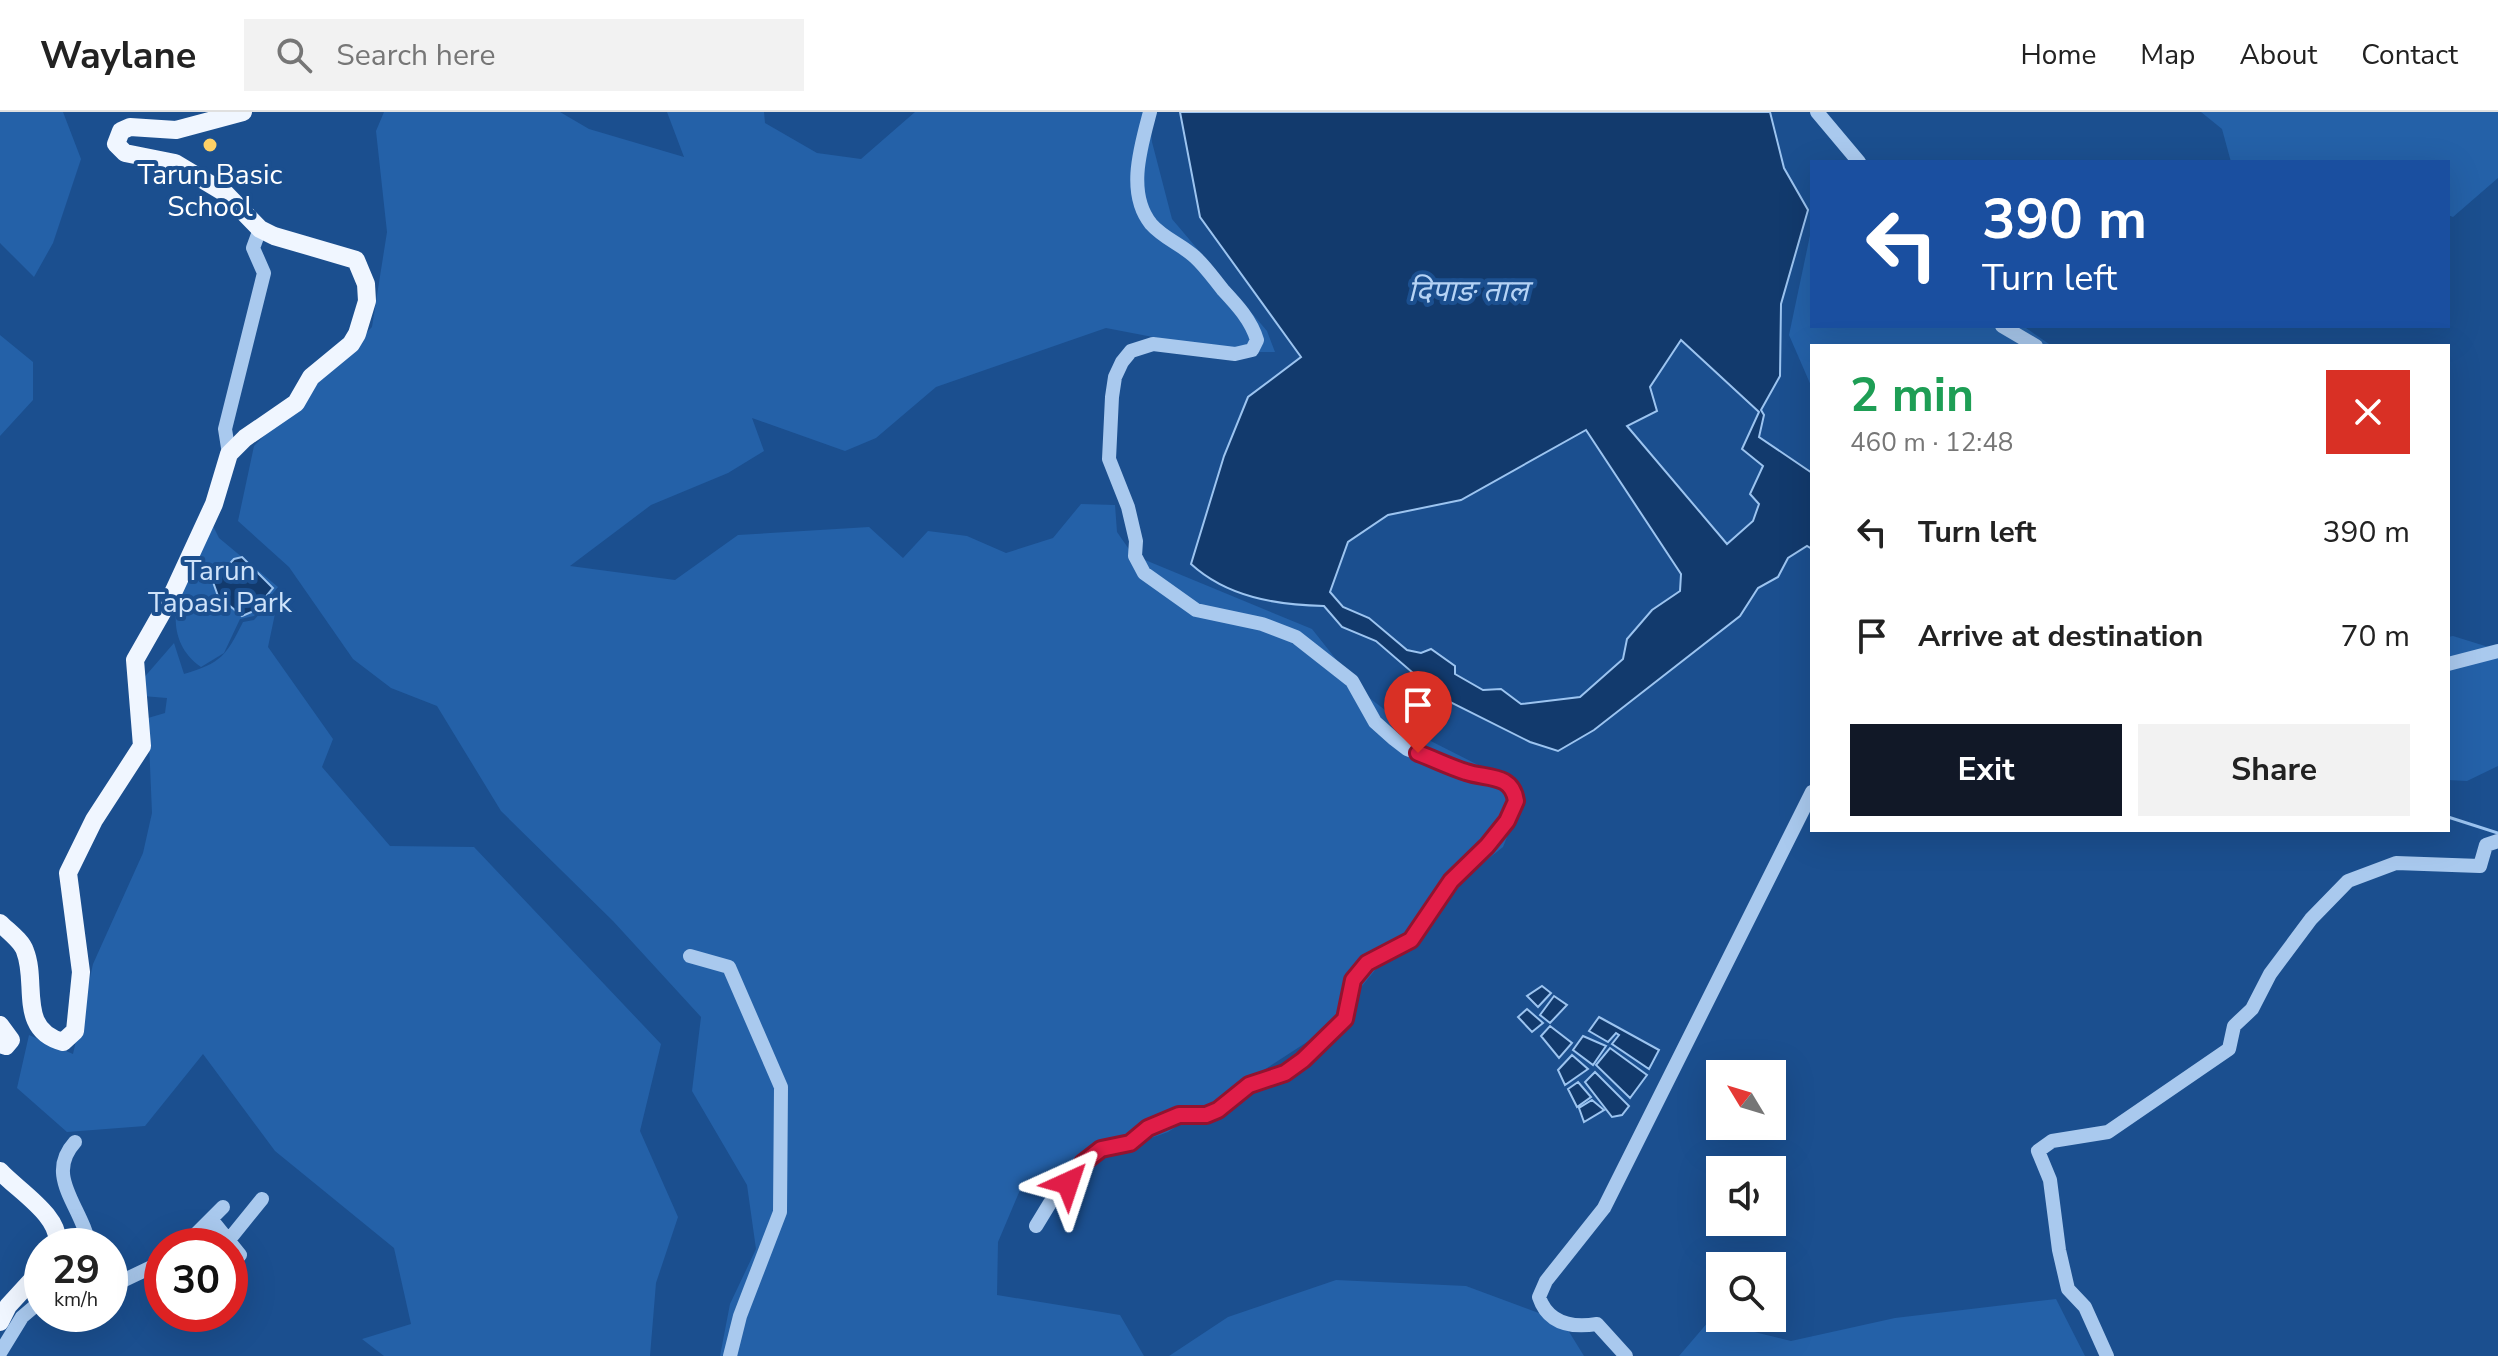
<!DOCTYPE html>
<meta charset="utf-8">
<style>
body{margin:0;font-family:"Nunito Sans","Noto Sans Devanagari",sans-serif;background:#f2f2f2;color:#222;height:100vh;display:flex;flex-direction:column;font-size:30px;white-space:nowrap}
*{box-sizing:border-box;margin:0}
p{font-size:26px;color:#767676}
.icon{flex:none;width:44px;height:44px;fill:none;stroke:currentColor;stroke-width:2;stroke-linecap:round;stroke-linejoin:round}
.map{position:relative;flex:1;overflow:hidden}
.side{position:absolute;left:1810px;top:232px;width:640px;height:488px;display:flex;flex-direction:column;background:#fff;border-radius:0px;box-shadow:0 8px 32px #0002}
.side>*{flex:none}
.banner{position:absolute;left:1810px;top:48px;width:640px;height:168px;border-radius:0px;box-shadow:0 8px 32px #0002;background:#1a4fa0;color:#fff;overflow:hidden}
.needle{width:52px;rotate:308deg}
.buttons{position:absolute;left:1706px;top:948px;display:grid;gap:16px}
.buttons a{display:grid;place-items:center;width:80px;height:80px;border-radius:0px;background:#fff;box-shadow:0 8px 32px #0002;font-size:40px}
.speed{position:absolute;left:24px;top:1116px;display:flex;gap:16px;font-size:40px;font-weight:700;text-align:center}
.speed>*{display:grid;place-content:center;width:104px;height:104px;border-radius:50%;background:#fff;box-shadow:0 8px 32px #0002;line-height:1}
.speed small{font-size:20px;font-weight:400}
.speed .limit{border:12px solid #d22;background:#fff;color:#111}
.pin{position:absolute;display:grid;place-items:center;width:68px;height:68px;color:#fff;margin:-82px -34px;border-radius:50% 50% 50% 0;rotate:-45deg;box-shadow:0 0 8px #0007}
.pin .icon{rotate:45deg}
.me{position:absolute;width:88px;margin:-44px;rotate:42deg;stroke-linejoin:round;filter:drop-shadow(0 0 6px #0008)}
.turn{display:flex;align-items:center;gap:28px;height:168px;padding:0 40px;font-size:36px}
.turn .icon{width:104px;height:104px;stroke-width:2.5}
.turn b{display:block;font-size:56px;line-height:68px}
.round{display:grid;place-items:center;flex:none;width:84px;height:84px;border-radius:0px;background:#f2f2f2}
.headline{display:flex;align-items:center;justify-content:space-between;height:136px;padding:0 40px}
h1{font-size:48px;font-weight:700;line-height:60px;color:#1e9e55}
.primary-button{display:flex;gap:16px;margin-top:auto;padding:16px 40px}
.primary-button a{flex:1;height:92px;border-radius:0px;background:#111827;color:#fff;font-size:32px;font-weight:700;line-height:92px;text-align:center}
.primary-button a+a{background:#f2f2f2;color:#222}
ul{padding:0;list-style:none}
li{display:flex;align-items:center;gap:24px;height:104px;padding:0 40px}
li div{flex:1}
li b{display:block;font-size:30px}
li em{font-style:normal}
header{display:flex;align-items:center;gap:48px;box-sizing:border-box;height:112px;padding:0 40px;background:#fff;border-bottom:2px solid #e0e0e0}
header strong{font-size:38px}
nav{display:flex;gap:44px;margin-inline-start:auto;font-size:28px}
.search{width:560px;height:72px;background:#f2f2f2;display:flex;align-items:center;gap:20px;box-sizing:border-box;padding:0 28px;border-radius:0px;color:#767676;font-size:30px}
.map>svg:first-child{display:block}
</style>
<header>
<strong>Waylane</strong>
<div class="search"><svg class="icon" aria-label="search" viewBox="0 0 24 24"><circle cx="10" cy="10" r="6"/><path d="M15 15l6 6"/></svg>Search here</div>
<nav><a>Home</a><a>Map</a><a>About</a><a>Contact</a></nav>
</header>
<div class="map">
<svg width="2498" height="1244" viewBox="0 0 2498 1244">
<rect width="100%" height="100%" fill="#1b4f8f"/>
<path fill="#2461a8" d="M0 0H63L81 47 53 131 34 165 0 131Z
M384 0H560L589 17 684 45 667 0H764L765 11 817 41 861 47 915 0H1149L1152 30 1172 107 1267 219 1275 240H1231L1106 216 936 275 876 326 845 339 752 306 764 339 728 361 651 393 570 454 675 468 738 423 869 415 903 446 928 419 967 424 1006 441 1053 426 1081 392 1115 393 1117 420 1133 443 1312 517 1362 580 1413 620 1484 656 1521 690 1503 735 1424 798 1327 917 1168 1020 1023 1071 998 1130 997 1183 1120 1203 1144 1244H720L730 1192 756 1137 747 1073 692 979 701 905 613 809 501 699 437 594 391 576 353 547 289 455 238 409 254 334 372 215 387 120 376 19Z
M2201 0H2498V66L2453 105 2448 103V50H2231L2222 17Z
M1812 114V214H2023L2052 234H1812V276L1789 223Z
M0 223 33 250V288L0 324Z
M210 408 219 426 278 475 254 504 240 507 224 541 201 555C149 518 190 451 210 408Z
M280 478 268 535 333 627 322 655 390 734 474 735 661 932 640 1019 678 1105 656 1171 650 1244H384L362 1227 411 1212 394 1136 275 1039 203 942 145 1014 67 1020 17 976 29 923 73 942 93 852 143 741 152 701 148 606 165 601 167 586 142 584 141 569 174 531 184 562C221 551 226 544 243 510L254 508Z
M2453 524 2498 538V654L2467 669 2448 668V525Z
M1336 1168 1466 1174 1563 1210 1584 1244H1169L1228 1205Z
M2056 1187 2085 1244H1679L1709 1209 1791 1229 1895 1206Z"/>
<path fill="#123a6d" stroke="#9cc4f0" stroke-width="2" fill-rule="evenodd" d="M1180 0H1770L1784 56 1808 98 1781 192 1780 264 1761 298 1764 303 1759 325 1812 361V437L1807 434 1788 446 1778 465 1758 476 1740 504 1594 618 1558 639 1530 630 1442 586 1376 529 1342 515 1324 494C1276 493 1227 485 1191 452L1224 344 1248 285 1301 245 1200 105ZM1681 228 1759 300 1742 337 1763 354 1750 382 1759 392 1753 409 1727 432 1627 314 1657 299 1650 275ZM1586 318 1681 462 1680 479 1652 498 1627 527 1623 547 1580 585 1521 592 1501 577 1483 578 1455 562V554L1431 537 1421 541 1407 538 1369 506 1343 495 1330 480 1348 430 1388 403 1461 388Z
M242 445 273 476 254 499 242 504 218 484 213 470 234 447Z
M1542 874 1551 881 1538 895 1527 884Z
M1554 884 1567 893 1550 911 1540 903Z
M1527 897 1543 911 1532 920 1518 905Z
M1599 905 1659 938 1649 957 1612 932 1619 923 1616 921 1608 930 1589 919Z
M1550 914 1572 931 1559 946 1541 924Z
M1583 924 1606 934 1593 953 1573 938Z
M1610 936 1647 963 1630 986 1596 953Z
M1572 943 1588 957 1565 973 1558 958Z
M1595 960 1629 994 1622 1003 1612 1005 1585 970Z
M1578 970 1591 985 1577 995 1568 977Z
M1592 988 1604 998 1584 1010 1579 996Z"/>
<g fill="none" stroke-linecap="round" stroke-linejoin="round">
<path stroke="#9cc4f0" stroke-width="3" d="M2448 705 2498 721"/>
<path stroke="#a9c9ee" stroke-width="14" d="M1817 0 1859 50
M2002 214 2036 234
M229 342 225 317 264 161 253 136 260 117
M2448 552 2498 539
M690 844 729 855 781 975 780 1100 740 1204 730 1244
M75 1030C43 1065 84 1096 89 1134
M211 1107 240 1143
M1036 1114 1050 1091 1083 1051 1101 1037 1130 1031 1148 1016 1179 1003H1206L1218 998 1249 973 1285 961 1303 948 1345 907 1353 868 1367 851 1411 828 1451 769 1507 709 1516 689 1513 677 1504 668 1465 660 1407 637 1394 627 1375 610 1352 569 1296 525 1262 512 1196 498 1144 461 1135 444 1136 429 1128 395 1109 347 1112 285 1115 265 1122 250 1131 239 1153 232 1235 242 1252 238 1257 228C1251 208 1237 193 1223 178 1214 167 1206 155 1195 145 1182 133 1163 126 1151 112 1126 81 1141 34 1150 0
M228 1129 262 1087
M184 1134 223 1095
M110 1167 116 1172 162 1150
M0 1241 22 1205 42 1188
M1626 1244 1597 1212C1572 1216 1548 1212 1539 1185L1546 1169 1604 1096 1812 680
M2107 1244 2085 1195 2068 1177 2059 1138 2050 1068 2038 1039 2052 1029 2108 1020 2229 937 2234 914 2252 897 2270 862 2311 807 2348 769 2396 751 2480 754 2486 733 2498 729"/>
<path stroke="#f0f6ff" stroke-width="18" d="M0 811C8 819 22 829 25 839 38 871 17 918 63 930L75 919 81 860 68 761 94 708 142 634 135 548 172 483 214 392 229 342 245 326 296 291 311 265 351 232 357 222 367 189 366 172 356 148 274 124 260 117 225 81 175 51 125 41 116 32 121 19 130 15 176 18 243 0
M0 913 11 928 6 934 0 932
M0 1059C17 1078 63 1105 57 1134
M0 1210 8 1194 42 1157"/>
</g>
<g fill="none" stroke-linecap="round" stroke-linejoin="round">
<g stroke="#92132f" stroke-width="20">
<path id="route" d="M1068 1071 1083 1051 1101 1037 1130 1031 1148 1016 1179 1003H1206L1218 998 1249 973 1285 961 1303 948 1345 907 1353 868 1367 851 1411 828 1451 769 1487 734 1507 709 1516 689C1512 661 1486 667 1466 660 1450 655 1434 647 1418 641"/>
</g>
<use href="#route" stroke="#e11d48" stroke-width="14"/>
</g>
<circle fill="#ffd166" stroke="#1b4f8f" stroke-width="3" cx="210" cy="33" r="8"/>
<g text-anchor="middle" stroke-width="8" stroke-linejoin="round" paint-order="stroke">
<g font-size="28" fill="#fff" stroke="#1b4f8f">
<text x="210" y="72">Tarun Basic<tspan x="210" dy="32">School</tspan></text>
</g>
<g font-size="28" fill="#cfe3fa" stroke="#1b4f8f">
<text x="220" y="468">Tarun<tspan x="220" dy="32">Tapasi Park</tspan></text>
</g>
<g font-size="30" font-style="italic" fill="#b5d3f5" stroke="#1b4f8f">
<text x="1468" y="189">दिपाङ ताल</text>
</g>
</g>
</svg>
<div class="buttons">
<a><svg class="needle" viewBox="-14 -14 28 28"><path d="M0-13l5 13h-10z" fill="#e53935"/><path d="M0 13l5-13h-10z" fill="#767676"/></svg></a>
<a><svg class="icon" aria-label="sound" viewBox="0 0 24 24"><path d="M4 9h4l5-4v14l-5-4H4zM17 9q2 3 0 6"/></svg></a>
<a><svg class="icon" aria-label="search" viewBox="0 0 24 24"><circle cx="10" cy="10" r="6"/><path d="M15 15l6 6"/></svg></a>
</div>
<div class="speed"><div>29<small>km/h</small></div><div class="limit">30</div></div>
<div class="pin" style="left:1418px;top:641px;background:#d93025"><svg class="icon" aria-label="arrive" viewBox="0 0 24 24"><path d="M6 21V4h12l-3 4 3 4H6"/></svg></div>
<svg class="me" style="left:1068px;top:1071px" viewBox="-20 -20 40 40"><path d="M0-17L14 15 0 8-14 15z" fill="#e11d48" stroke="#fff" stroke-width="4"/></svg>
<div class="banner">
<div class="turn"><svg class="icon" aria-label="left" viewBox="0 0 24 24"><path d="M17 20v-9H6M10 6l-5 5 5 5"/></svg><div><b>390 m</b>Turn left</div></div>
</div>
<section class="side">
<div class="headline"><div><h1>2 min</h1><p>460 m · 12:48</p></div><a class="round" style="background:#d93025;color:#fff"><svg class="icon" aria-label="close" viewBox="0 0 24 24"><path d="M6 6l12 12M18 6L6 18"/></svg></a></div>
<ul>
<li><svg class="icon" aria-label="left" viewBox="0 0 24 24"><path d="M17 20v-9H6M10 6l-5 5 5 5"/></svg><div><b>Turn left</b></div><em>390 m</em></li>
<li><svg class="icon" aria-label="arrive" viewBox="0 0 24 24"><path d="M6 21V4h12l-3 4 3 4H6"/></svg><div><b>Arrive at destination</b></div><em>70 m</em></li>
</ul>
<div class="primary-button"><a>Exit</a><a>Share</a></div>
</section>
</div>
